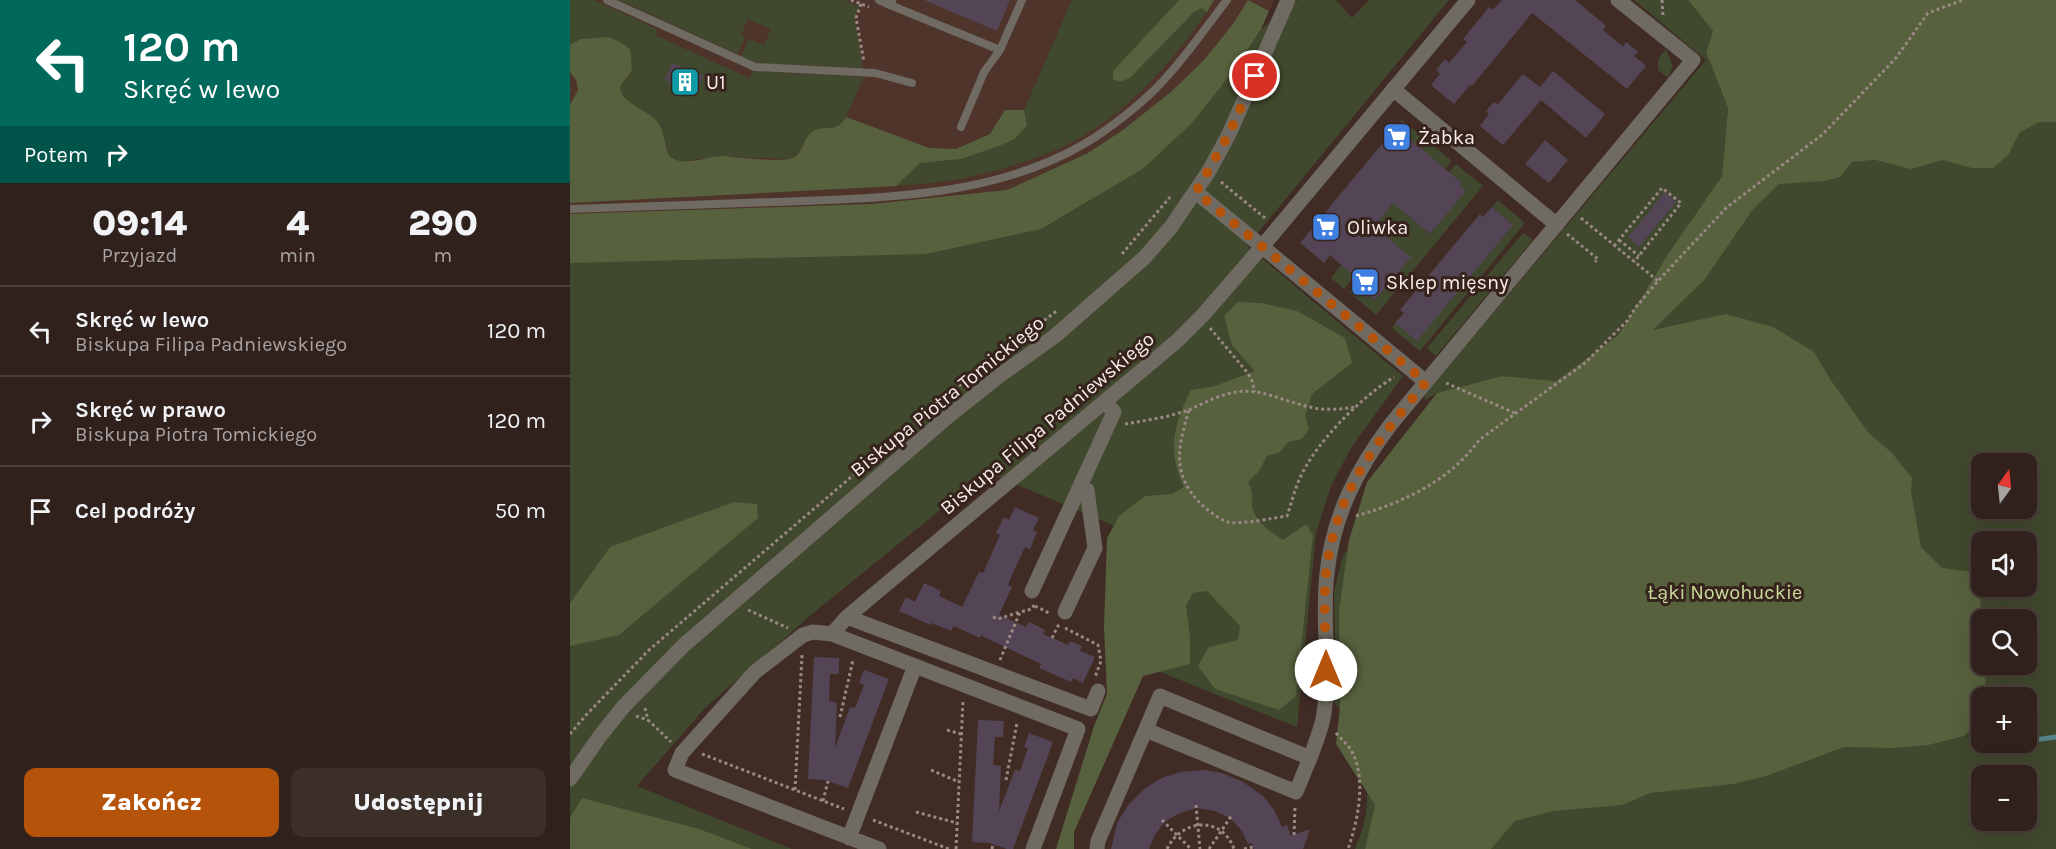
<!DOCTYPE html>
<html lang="pl">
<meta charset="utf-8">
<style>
body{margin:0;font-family:Karla,sans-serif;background:#3c2e29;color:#f1f3f6;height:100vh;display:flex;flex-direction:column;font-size:22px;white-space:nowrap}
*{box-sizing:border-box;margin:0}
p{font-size:20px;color:#a8a3a3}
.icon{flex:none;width:33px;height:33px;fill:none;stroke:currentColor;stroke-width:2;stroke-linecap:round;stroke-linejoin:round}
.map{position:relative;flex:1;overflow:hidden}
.side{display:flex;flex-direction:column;background:#30211c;width:570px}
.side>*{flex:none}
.top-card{background:#00695c;color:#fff;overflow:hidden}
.needle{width:39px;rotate:15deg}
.fabs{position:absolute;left:1401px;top:453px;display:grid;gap:12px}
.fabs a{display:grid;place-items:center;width:66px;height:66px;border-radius:12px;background:#30211c;box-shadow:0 6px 24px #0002,0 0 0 2px #4b3e3b;font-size:30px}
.pin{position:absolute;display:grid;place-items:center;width:51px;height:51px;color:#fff;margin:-26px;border:3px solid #fff;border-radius:50%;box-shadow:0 2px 6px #0007}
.me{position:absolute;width:66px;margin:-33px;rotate:0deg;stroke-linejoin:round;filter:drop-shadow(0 0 4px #0008)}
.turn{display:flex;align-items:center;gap:21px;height:126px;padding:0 24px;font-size:27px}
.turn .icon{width:78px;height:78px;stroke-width:2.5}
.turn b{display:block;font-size:42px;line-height:51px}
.then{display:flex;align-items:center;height:57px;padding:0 24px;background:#0003;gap:12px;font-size:22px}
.eta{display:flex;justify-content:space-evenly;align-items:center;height:102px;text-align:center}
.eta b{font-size:36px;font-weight:800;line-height:42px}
.cta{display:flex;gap:12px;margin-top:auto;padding:12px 24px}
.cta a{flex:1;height:69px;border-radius:12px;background:#b45309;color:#fff;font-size:24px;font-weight:800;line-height:69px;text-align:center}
.cta a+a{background:#3c2e29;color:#f1f3f6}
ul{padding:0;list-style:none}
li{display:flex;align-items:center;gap:18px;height:90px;padding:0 24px;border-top:2px solid #4b3e3b}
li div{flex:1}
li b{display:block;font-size:22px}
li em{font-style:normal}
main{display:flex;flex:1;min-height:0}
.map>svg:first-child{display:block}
</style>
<main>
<section class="side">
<div class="top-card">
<div class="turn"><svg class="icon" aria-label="left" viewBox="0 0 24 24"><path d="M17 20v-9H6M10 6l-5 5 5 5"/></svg><div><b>120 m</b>Skręć w lewo</div></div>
<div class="then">Potem<svg class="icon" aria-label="right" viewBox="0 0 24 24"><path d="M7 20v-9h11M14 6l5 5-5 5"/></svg></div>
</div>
<div class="eta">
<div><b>09:14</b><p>Przyjazd</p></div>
<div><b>4</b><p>min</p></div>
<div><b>290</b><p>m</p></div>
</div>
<ul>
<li><svg class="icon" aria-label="left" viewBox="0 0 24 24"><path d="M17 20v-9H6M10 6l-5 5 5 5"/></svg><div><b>Skręć w lewo</b><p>Biskupa Filipa Padniewskiego</p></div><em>120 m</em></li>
<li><svg class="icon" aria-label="right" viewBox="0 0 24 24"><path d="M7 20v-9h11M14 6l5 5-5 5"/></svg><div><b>Skręć w prawo</b><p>Biskupa Piotra Tomickiego</p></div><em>120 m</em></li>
<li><svg class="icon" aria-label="arrive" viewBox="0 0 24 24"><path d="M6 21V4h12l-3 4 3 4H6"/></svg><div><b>Cel podróży</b></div><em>50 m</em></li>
</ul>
<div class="cta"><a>Zakończ</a><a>Udostępnij</a></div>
</section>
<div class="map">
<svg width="1486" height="849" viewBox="0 0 1486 849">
<rect width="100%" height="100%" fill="#402c25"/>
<path fill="#4e342a" d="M0 0H704L691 29 574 168 0 262Z"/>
<path fill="#40482d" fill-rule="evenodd" d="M0 0H24L87 29 85 35 179 78 183 71 294 77 273 124 267 127 247 129 235 140 229 152 219 159 151 156 110 162 99 156 93 134 53 98C48 89 51 83 59 76L0 45Z
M49 0H274L289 6 285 18 293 68 187 63 171 57 179 39 194 45 201 29 178 19 171 35 175 37 168 54Z
M502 0H609L543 71 551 82 561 77 624 12 632 8 637 12C604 59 562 108 511 137 475 158 431 170 390 179 369 183 347 184 326 186L350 163 391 159 429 146 445 139 457 124 454 110Z
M728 0H766L782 18 799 0H879L677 246 833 376 781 448 761 486 746 533 727 727 538 651 545 526 417 472 241 615 136 707 67 786 222 849H0V262L574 168 621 124 666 68 691 29Z
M1064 0H1118L1143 31 1136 52 1158 108 1152 176 1098 254 1047 335 986 381 932 376 867 393 855 400V394L1136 60Z
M1096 49 1103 66 1098 78 1088 70V59Z
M1486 112V849H785L793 828 796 813 798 783 788 734 762 699 765 640 764 591 773 556 805 512 850 500 1068 318 1210 181 1282 162 1304 160 1319 163ZM1412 464H1456V508H1412ZM1412 542H1456V586H1412ZM1412 620H1456V664H1412ZM1412 698H1456V742H1412ZM1412 776H1456V820H1412Z
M832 120 882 161 837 214 859 234 896 191 890 186 892 183 879 172 886 164 913 186 806 315 779 292 783 287 796 298 799 295 805 300 840 257 796 263 774 289 761 278 861 157 826 127Z
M928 200 955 223 850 351 822 328 825 323 847 340 943 225 922 207Z
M953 233 963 240 866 356 857 348Z"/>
<path fill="#57613e" d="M609 0H644L637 12 632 8 624 12 561 77 551 82 543 79V71Z
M678 0 699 11 691 29 666 68 621 124 574 168 471 229 356 254 0 263V214L302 204 437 190 518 153 553 130 602 91 634 60 663 24Z
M1118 0H1486V122H1469L1450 132 1438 155 1423 168H1402L1373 160 1341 169 1305 160 1282 162 1270 177 1254 181 1209 184 1183 209 1135 279 1083 330 1156 314 1203 327 1244 352 1260 379 1298 432 1322 453 1342 478 1341 491 1351 547 1372 568 1398 571 1407 585 1414 619 1412 620V664L1417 665 1414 695 1412 698 1411 704 1405 724 1394 736 1358 745 1323 748 1274 747 1196 776 1163 784 1080 793 1052 805 983 811 945 821 921 849H795L805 805 766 744 770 707 769 611 779 540 797 482 867 393 932 376 986 381 1048 335 1098 254 1152 176 1158 108 1136 52 1143 31Z
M39 37 50 42 60 49 62 70C59 76 53 80 51 86 46 100 77 110 86 120 95 130 94 145 99 156 114 168 135 156 153 156 167 157 211 163 222 158 233 154 232 140 241 133 252 122 266 136 276 117L359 148 386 149 420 134 435 110H454L457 125 445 139 429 146 391 159 350 163 326 186 0 203V105L8 90 6 80 0 72V45L11 39Z
M668 302 691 303 727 311 775 338 782 363 742 394 735 415 739 429 732 439 718 442 710 452 697 456 689 471 678 482C685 495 680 500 683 510 688 524 701 532 713 540L736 524 743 535 726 696 709 710 645 689 628 666 639 647 668 640 670 626 637 591 623 593 616 606 620 636V664L573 676 504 832V849H486L524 726 537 694 534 627 537 538 549 516 575 496 602 494 614 487C597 450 603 426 621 390L645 386 685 371 662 345 654 316Z
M164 502 187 504 188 518 49 635 0 646V603L40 547Z
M12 798 129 829 182 849H0V818Z"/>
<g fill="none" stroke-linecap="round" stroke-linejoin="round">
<path stroke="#54868c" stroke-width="5" d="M1456 741 1486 737
M1423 746 1448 742"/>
</g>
<path fill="#534555" d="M354 0H440L427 31Z
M932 0H1005L1036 26 1033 30 1053 47 1056 42 1068 52 1064 56 1076 66 1057 89 962 13 902 86 900 85 884 104 861 85 870 74 866 70 875 59 879 63 897 42 893 39 919 7 923 10Z
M102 63 133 76 126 93 119 92 112 96 104 92 102 85 95 79Z
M983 71 1035 114 1016 138 971 100 933 145 910 126 919 114 916 111 924 102 928 104 953 74 970 87Z
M826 127 892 183 890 186 896 191 860 234 823 203 804 227 841 257 805 300 799 295 796 298 783 287 789 280 760 255 754 263 730 243Z
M975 140 998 160 979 183 955 164Z
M1095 192 1106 202 1069 247 1058 237Z
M922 207 943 225 847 341 825 323 834 313 830 310 910 214 913 217Z
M445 507 469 518 463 530 467 532 460 549 455 547 443 573 438 585 442 587 429 615 456 627 459 622 475 630 473 634 498 645 500 641 512 646 510 651 525 657 513 683 503 678 501 682 469 668 471 664 412 636 413 632 410 638 384 626 381 631 362 623 360 625 329 611 336 597 345 602 354 583 371 591 369 596 392 607 409 572 413 573 430 535 426 533 434 517 439 520Z
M244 657 269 658V674H260L259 701 267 703 265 748 280 707 285 708 294 685 289 683 294 670 319 679 278 788 255 780 238 779Z
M408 720 434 721 433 737H425L423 765 431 766 429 811 445 770 450 771 458 748 454 747 459 733 483 742 443 849H437L419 843 402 842Z
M634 770 652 773 673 782 693 796 704 810 712 827 717 825 721 836 740 829 733 849H684L682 843 678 844 672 831 660 818 645 811 626 808 610 813 594 822 584 837 579 849H541L548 821 559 804 575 788 594 777 611 772Z"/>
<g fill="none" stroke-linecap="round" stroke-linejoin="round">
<path stroke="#998883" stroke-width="3" stroke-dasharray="3 3" stroke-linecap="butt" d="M281 0 299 7
M1092 0 1093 16
M291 4 286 18 294 62
M651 182 695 218
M1011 218 1088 281
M997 234 1028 259 1025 262
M1049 240 1069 256
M1044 246 1092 188 1111 203 1064 262
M552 254 600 197
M640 328 676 371 681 378 685 392
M431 353 488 310
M876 383 947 414
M375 397 416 364
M619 410C640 400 662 388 686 392 704 395 721 403 740 407 755 411 771 409 786 407
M555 424 595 417 619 410C608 447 601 474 631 504 638 510 648 519 658 522 669 525 704 518 717 516 721 504 724 492 729 480 745 443 790 398 824 377
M786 516C832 503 880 481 909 440L1015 363 1057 321 1066 307 1088 281 1156 208 1253 134 1326 58 1358 13 1393 0
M465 606 481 614
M178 610 218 628
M423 617 428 619 450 612
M495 628 528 645 531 661 525 677
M482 638 489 624
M430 660 450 612 462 609 464 605
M75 708 78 720 101 742
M66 716 78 720
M270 717 283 660
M377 730 391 734
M766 733C770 738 775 742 779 747 798 774 788 821 778 849
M0 734 17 714 79 650 322 442
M132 754 274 809
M361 770 389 782
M436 780 447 723
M225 790 232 655
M253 801 258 781
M626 805 630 849
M346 812 387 823
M303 820 379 849
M592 820 621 849
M724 835 725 806
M386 849 393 701
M422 849 423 844
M597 849C611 819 652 815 664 849
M639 849 662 815
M674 849 683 847"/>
<path stroke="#6f6b62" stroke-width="8" d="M37 0 185 67 305 73 342 83
M309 0 320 5 322 1
M320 5 430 50
M391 127 414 72 430 50 452 0
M0 209C68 207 136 204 204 202 308 198 422 198 514 144 538 130 573 103 592 82 616 57 636 27 657 0"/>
<path stroke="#6f6b62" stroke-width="15" d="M823 89 987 225
M626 192 856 382
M462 591 544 412 535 402
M495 612 525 548 517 490 510 487
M277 617 521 709 528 691
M262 634 508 729 463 849
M576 730 726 792 740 758
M0 779 30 736 54 706 114 645 375 419 429 376 485 336 575 257 601 227 639 171 659 134 718 0
M279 838 345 666
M309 849 105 770 112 753 185 672 233 635 243 632 262 634 277 617 607 341 633 315 691 248 898 0
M527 849 528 841 590 696 740 758C745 745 750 732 753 719 762 671 751 621 757 573 763 516 787 469 821 424L1123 60 1048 0"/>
</g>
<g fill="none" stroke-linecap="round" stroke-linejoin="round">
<path stroke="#b45309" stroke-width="10" stroke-dasharray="0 18" d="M685 76 659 134 626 192 856 382C806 443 765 492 756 574 753 605 756 638 756 670"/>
</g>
<defs>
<g id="building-square" transform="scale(1.5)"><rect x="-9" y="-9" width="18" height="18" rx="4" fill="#0f9aa8" stroke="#35231c"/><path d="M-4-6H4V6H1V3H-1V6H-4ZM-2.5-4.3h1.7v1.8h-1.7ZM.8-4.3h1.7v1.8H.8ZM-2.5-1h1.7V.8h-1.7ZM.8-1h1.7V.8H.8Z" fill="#fff"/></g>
<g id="supermarket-square" transform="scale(1.5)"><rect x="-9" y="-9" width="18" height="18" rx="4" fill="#3f7fe0" stroke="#35231c"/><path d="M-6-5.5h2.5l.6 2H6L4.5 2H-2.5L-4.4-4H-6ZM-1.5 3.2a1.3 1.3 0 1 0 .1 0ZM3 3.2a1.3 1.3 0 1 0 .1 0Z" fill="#fff"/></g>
</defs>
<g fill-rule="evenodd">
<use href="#building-square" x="115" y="82"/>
<use href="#supermarket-square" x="827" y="137"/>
<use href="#supermarket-square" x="756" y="227"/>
<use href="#supermarket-square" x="795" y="282"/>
</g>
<g text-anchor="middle" stroke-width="6" stroke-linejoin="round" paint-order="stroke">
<g font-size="20" fill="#faede9" stroke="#35231c" text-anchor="start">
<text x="136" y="89">U1</text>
<text x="848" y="144">Żabka</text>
<text x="777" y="234">Oliwka</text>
<text x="816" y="289">Sklep mięsny</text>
</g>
<g font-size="20" fill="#faede9" stroke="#35231c">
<text transform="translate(377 396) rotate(-39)" y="7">Biskupa Piotra Tomickiego</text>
<text transform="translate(477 423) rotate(-40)" y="7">Biskupa Filipa Padniewskiego</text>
</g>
<g font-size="20" fill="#c9db9c" stroke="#35231c">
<text x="1155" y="599">Łąki Nowohuckie</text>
</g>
</g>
</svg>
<div class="fabs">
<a><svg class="needle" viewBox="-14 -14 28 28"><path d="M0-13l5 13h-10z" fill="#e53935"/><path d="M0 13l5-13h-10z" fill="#a8a3a3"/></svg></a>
<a><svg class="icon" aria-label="sound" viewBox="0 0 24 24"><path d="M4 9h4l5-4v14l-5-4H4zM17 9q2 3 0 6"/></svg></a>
<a><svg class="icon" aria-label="search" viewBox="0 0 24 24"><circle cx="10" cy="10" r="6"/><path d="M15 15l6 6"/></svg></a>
<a>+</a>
<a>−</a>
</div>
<div class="pin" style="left:685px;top:76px;background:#d93025"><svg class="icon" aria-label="arrive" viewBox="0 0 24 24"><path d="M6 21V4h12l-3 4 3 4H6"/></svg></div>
<svg class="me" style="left:756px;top:670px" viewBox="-20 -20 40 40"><circle r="19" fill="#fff"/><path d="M0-13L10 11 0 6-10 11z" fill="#b45309"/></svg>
</div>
</main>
